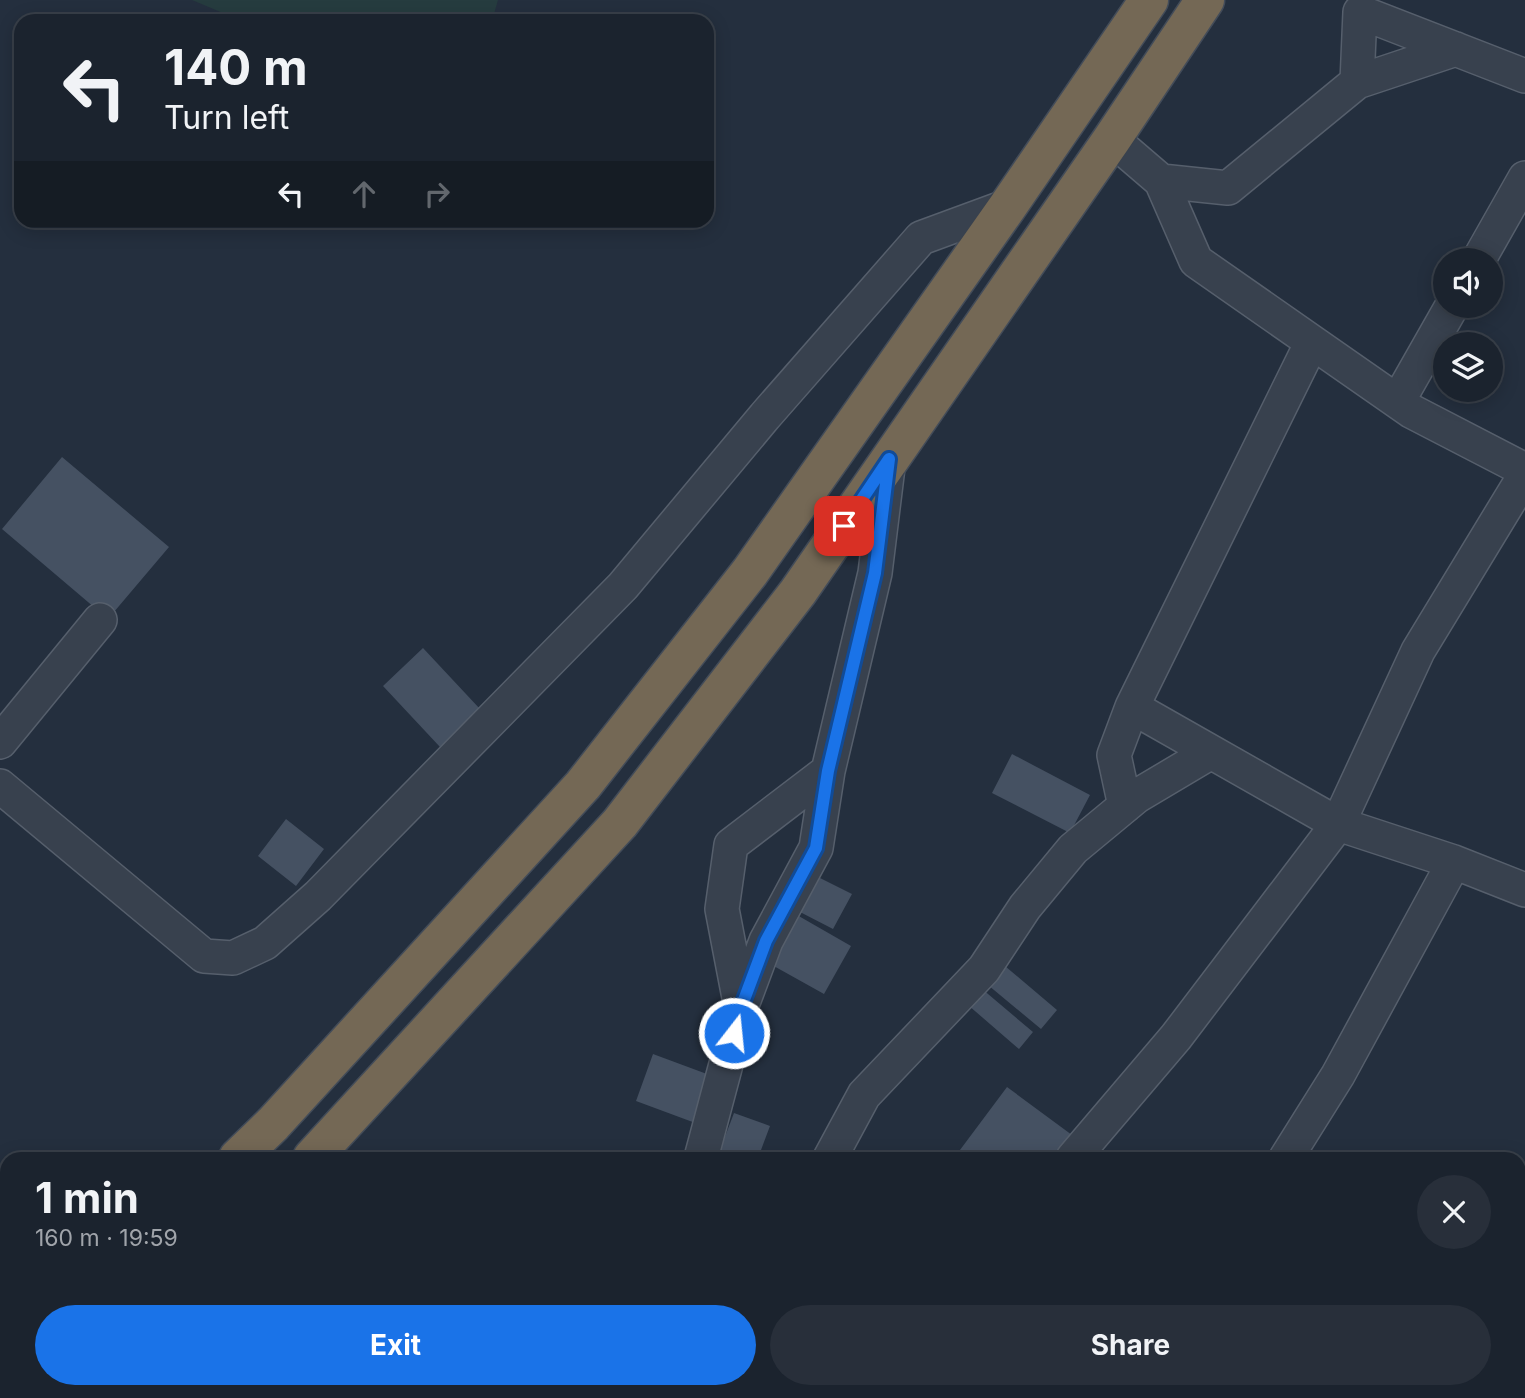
<!DOCTYPE html>
<meta charset="utf-8">
<style>
body{margin:0;font-family:Inter,sans-serif;background:#282f3a;color:#f1f3f6;height:100vh;display:flex;flex-direction:column;font-size:26px;white-space:nowrap}
*{box-sizing:border-box;margin:0}
p{font-size:23px;color:#a0a4aa}
.icon{flex:none;width:38px;height:38px;fill:none;stroke:currentColor;stroke-width:2;stroke-linecap:round;stroke-linejoin:round}
.map{position:relative;flex:1;overflow:hidden}
.panel{position:absolute;left:0px;top:1152px;width:1526px;height:247px;display:flex;flex-direction:column;background:#1b232e;border-radius:21px 21px 0 0;box-shadow:0 4px 18px #0003,0 0 0 2px #39404a}
.panel>*{flex:none}
.banner{position:absolute;left:14px;top:14px;width:700px;height:214px;border-radius:21px;box-shadow:0 4px 18px #0003,0 0 0 2px #39404a;background:#1b232e;color:#f1f3f6;overflow:hidden}
.tools{position:absolute;left:1433px;top:248px;display:grid;gap:14px}
.tools a{display:grid;place-items:center;width:70px;height:70px;border-radius:50%;background:#1b232e;box-shadow:0 4px 18px #0003,0 0 0 2px #39404a;font-size:35px}
.pin{position:absolute;display:grid;place-items:center;width:60px;height:60px;color:#fff;margin:-30px;border-radius:14px;box-shadow:0 4px 10px #0006}
.me{position:absolute;width:77px;margin:-38px;rotate:16deg;stroke-linejoin:round;filter:drop-shadow(0 0 5px #0008)}
.turn{display:flex;align-items:center;gap:24px;height:147px;padding:0 35px;font-size:32px}
.turn .icon{width:91px;height:91px;stroke-width:2.5}
.turn b{display:block;font-size:49px;line-height:60px}
.lanes{display:flex;align-items:center;height:66px;padding:0 35px;background:#0003;justify-content:center;gap:35px;direction:ltr}
.lanes .off{opacity:.35}
.round{display:grid;place-items:center;flex:none;width:74px;height:74px;border-radius:37px;background:#282f3a}
.summary{display:flex;align-items:center;justify-content:space-between;height:119px;padding:0 35px}
h1{font-size:42px;font-weight:700;line-height:52px}
.button{display:flex;gap:14px;margin-top:auto;padding:14px 35px}
.button a{flex:1;height:80px;border-radius:42px;background:#1a73e8;color:#fff;font-size:28px;font-weight:700;line-height:80px;text-align:center}
.button a+a{background:#282f3a;color:#f1f3f6}
.map>svg:first-child{display:block}
</style>
<div class="map">
<svg width="1525" height="1398" viewBox="0 0 1525 1398">
<rect width="100%" height="100%" fill="#242f3e"/>
<path fill="#263c3f" d="M192 0H498L492 21H242Z"/>
<path fill="#455162" d="M62 457 169 547 108 619 2 529Z
M423 648 480 709 440 747 383 686Z
M1012 754 1090 795 1070 833 992 793Z
M286 819 324 849 296 886 258 856Z
M818 877 852 894 833 929 800 912Z
M790 911 851 946 824 994 763 960Z
M999 961 1057 1010 1041 1029 982 980Z
M975 983 1033 1032 1019 1049 961 999Z
M653 1054 715 1077 698 1124 636 1101Z
M1007 1087 1072 1135 1055 1158H954Z
M734 1113 770 1126 758 1158H729L718 1155Z
M1034 1391H1076L1071 1398H1043Z"/>
<g fill="none" stroke-linecap="round" stroke-linejoin="round">
<g stroke="#565f6c" stroke-width="36">
<path id="minor" d="M1357 82 1360 12 1525 76
M1112 139 1161 181 1196 261 1312 342 1132 707 1338 824 1454 862 1525 890
M1161 181 1228 188 1357 82 1456 49
M1478 261 1525 178
M1312 342 1411 411 1525 470
M1398 401 1452 306
M0 742 100 620
M0 786 204 956 233 958 265 943 318 896 623 586 765 416 921 238 1008 206
M1125 806 1114 755 1132 707
M741 1008 722 909 731 845 828 771
M701 1158 741 1008 766 941 816 848 828 771 875 573 889 459
M830 1158 864 1095 984 969 1025 907 1073 849 1137 796 1211 752
M1073 1158 1176 1037 1338 824 1418 651 1525 475
M1286 1158 1338 1075 1454 862
M1007 1391 1015 1398
M471 1398 475 1391
M618 1398 620 1391
M862 1398 868 1391
M1098 1398 1104 1391
M1322 1398 1328 1391"/>
</g>
<g stroke="#434c59" stroke-width="41">
<path id="highway" d="M238 1158 273 1124 583 785 750 572 1008 206 1149 0
M312 1158 620 823 798 592 1112 139 1205 0
M0 1394 7 1387
M65 1398 72 1391"/>
</g>
<use href="#minor" stroke="#38414e" stroke-width="33"/>
<use href="#highway" stroke="#746855" stroke-width="38"/>
</g>
<g fill="none" stroke-linecap="round" stroke-linejoin="round">
<g stroke="#114b97" stroke-width="18">
<path id="route" d="M734 1033 741 1008 766 941 816 848 828 771 875 573 889 459 844 526"/>
</g>
<use href="#route" stroke="#1a73e8" stroke-width="12"/>
</g>
</svg>
<div class="tools">
<a><svg class="icon" aria-label="sound" viewBox="0 0 24 24"><path d="M4 9h4l5-4v14l-5-4H4zM17 9q2 3 0 6"/></svg></a>
<a><svg class="icon" aria-label="layers" viewBox="0 0 24 24"><path d="M12 4l9 5-9 5-9-5zM3 14l9 5 9-5"/></svg></a>
</div>
<div class="pin" style="left:844px;top:526px;background:#d93025"><svg class="icon" aria-label="arrive" viewBox="0 0 24 24"><path d="M6 21V4h12l-3 4 3 4H6"/></svg></div>
<svg class="me" style="left:734px;top:1033px" viewBox="-20 -20 40 40"><circle r="17" fill="#1a73e8" stroke="#fff" stroke-width="3"/><path d="M0-11L8 9 0 5-8 9z" fill="#fff"/></svg>
<div class="banner">
<div class="turn"><svg class="icon" aria-label="left" viewBox="0 0 24 24"><path d="M17 20v-9H6M10 6l-5 5 5 5"/></svg><div><b>140 m</b>Turn left</div></div>
<div class="lanes"><svg class="icon" aria-label="left" viewBox="0 0 24 24"><path d="M17 20v-9H6M10 6l-5 5 5 5"/></svg><svg class="icon off" aria-label="ahead" viewBox="0 0 24 24"><path d="M12 20V5M6 11l6-6 6 6"/></svg><svg class="icon off" aria-label="right" viewBox="0 0 24 24"><path d="M7 20v-9h11M14 6l5 5-5 5"/></svg></div>
</div>
<section class="panel">
<div class="summary"><div><h1>1 min</h1><p>160 m · 19:59</p></div><a class="round"><svg class="icon" aria-label="close" viewBox="0 0 24 24"><path d="M6 6l12 12M18 6L6 18"/></svg></a></div>
<div class="button"><a>Exit</a><a>Share</a></div>
</section>
</div>
